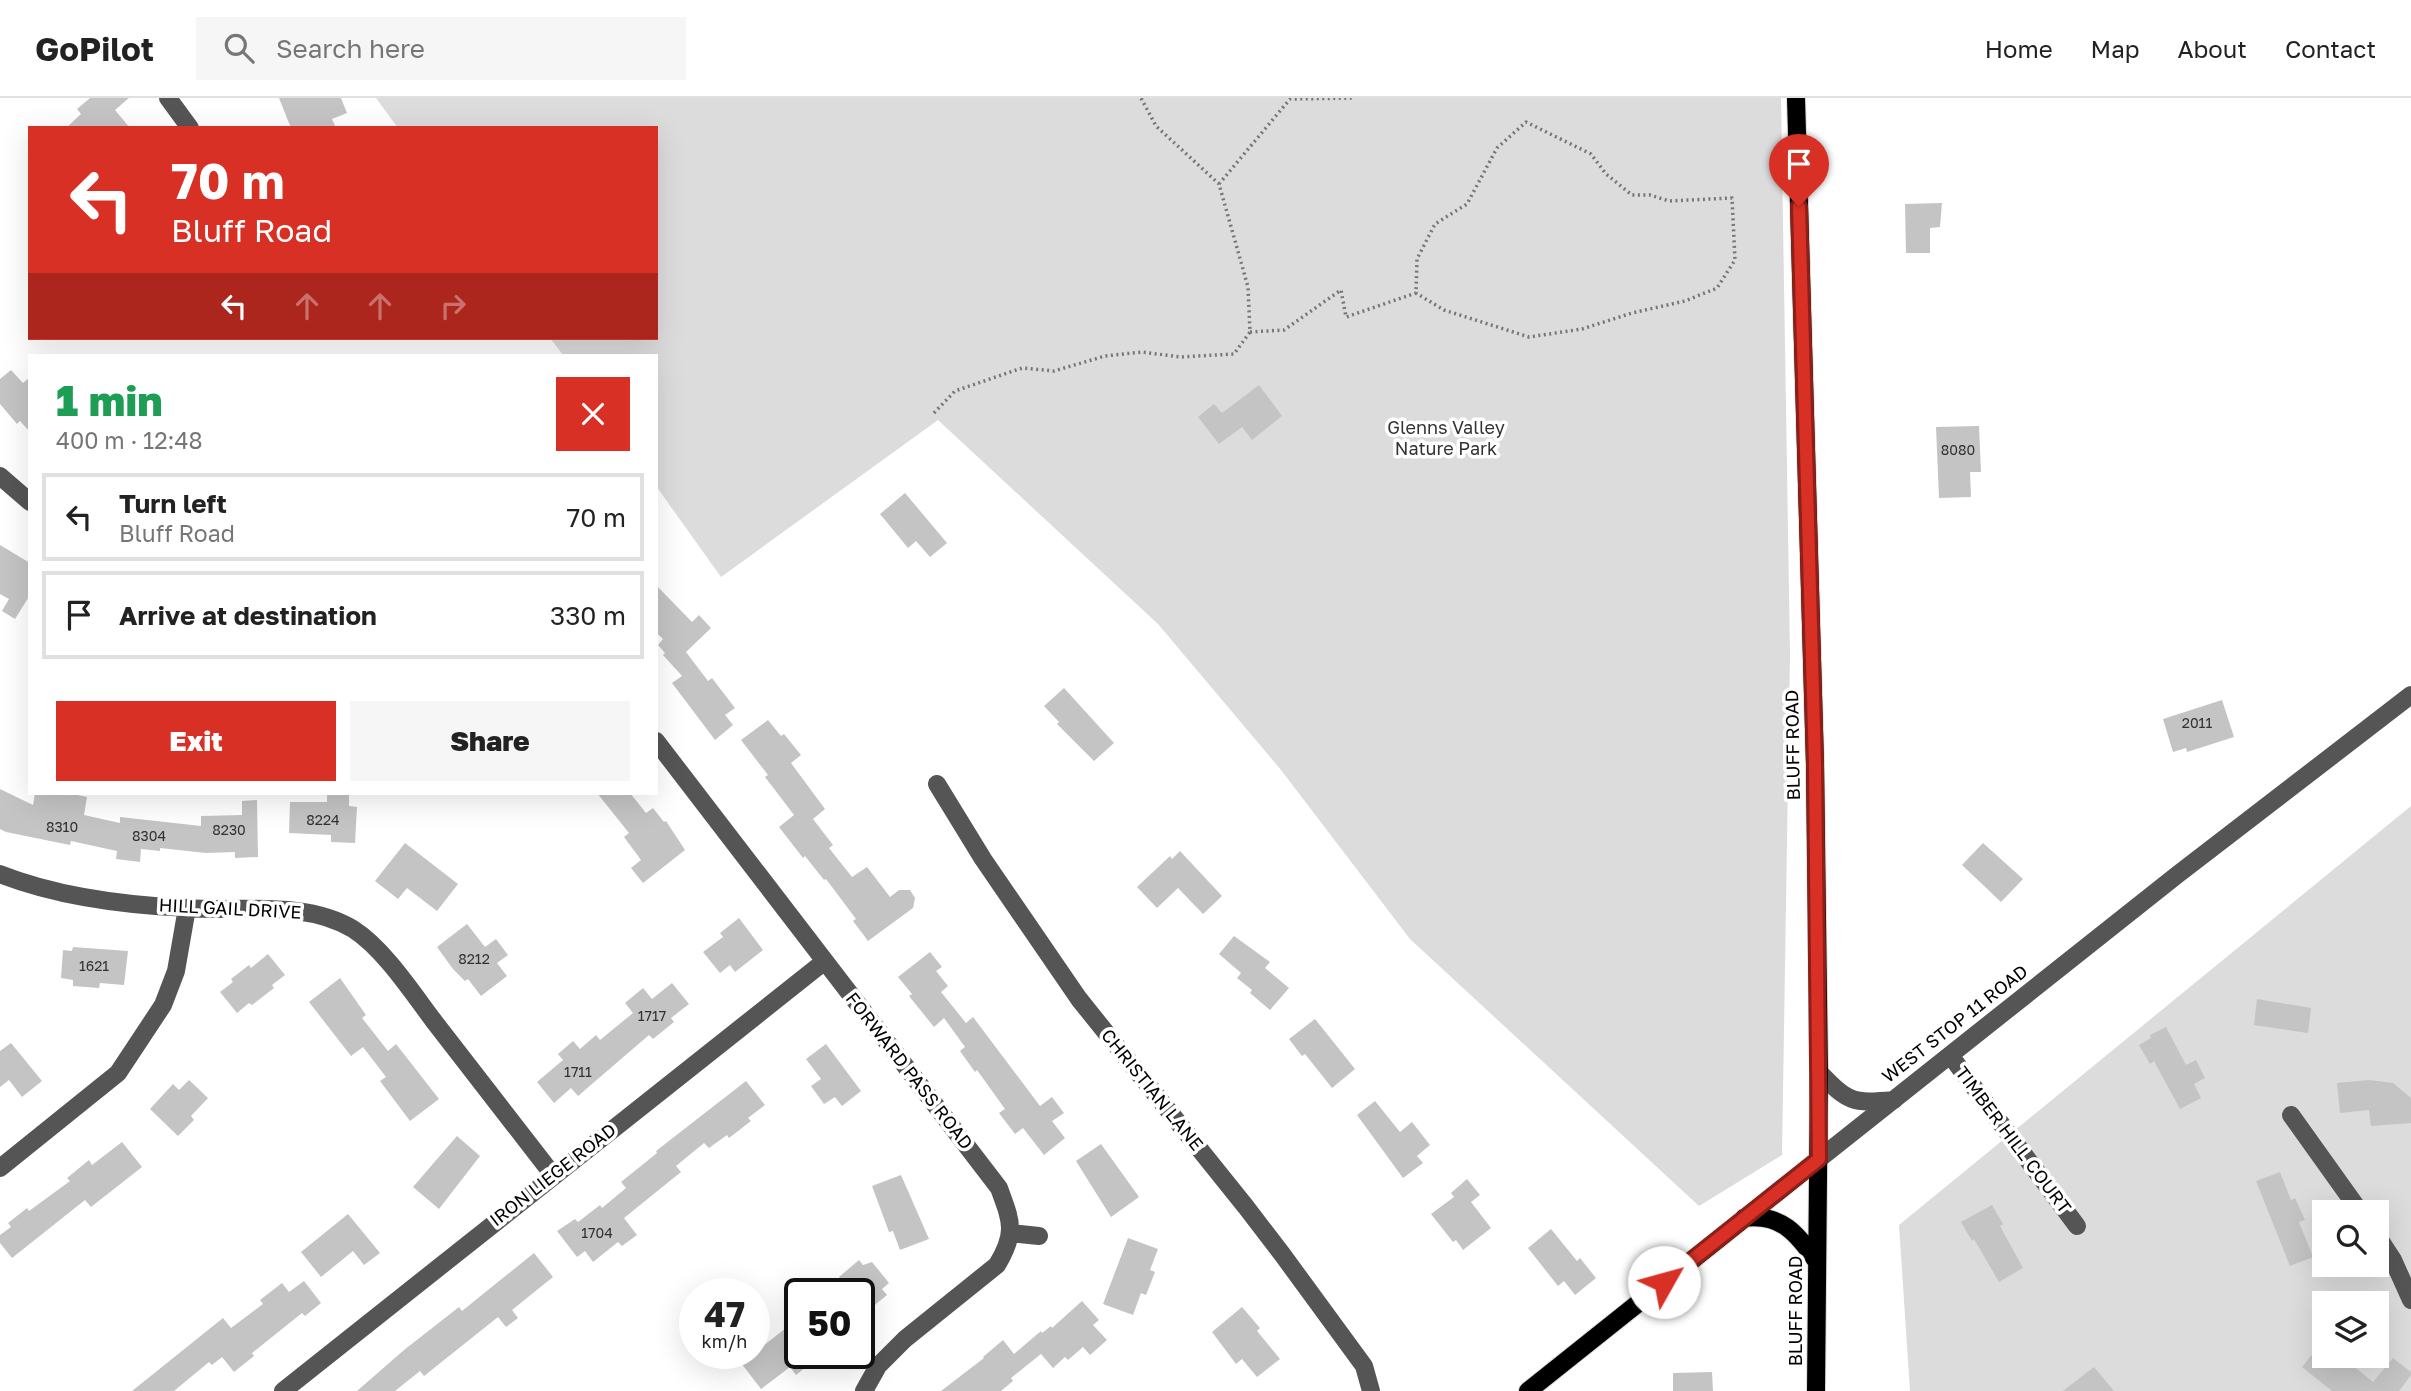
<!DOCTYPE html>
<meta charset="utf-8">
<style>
body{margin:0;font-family:"Golos Text",sans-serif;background:#f6f6f6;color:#222;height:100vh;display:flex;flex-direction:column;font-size:26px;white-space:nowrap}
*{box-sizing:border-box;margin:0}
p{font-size:23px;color:#767676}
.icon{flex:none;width:38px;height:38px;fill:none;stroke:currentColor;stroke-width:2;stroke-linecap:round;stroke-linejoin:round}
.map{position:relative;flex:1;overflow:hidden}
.details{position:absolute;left:28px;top:256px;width:630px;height:441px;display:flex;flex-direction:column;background:#fff;border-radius:0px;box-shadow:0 7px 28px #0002}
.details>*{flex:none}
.banner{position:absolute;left:28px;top:28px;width:630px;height:214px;border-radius:0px;box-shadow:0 7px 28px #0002;background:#d93025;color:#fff;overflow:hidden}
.fabs{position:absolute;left:2312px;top:1102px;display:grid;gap:14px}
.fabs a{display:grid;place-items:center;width:77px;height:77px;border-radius:0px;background:#fff;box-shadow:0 7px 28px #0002;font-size:35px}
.speed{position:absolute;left:679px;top:1180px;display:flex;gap:14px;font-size:35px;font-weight:700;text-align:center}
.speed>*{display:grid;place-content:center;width:91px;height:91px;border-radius:50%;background:#fff;box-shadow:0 7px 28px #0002;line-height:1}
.speed small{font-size:18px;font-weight:400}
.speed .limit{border:4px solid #111;border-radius:10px;background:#fff;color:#111}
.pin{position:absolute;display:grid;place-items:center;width:60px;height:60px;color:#fff;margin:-72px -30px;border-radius:50% 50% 50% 0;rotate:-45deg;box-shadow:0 0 7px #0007}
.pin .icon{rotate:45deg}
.me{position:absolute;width:77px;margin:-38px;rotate:52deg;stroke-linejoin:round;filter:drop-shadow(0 0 5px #0008)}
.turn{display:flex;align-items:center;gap:24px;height:147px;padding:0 28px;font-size:32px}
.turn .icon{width:91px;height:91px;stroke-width:2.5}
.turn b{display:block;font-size:49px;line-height:60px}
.lanes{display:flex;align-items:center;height:66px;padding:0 28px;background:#0003;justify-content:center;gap:35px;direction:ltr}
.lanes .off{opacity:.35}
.round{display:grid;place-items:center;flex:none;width:74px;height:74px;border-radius:0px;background:#f6f6f6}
.overview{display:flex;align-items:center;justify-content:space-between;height:119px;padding:0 28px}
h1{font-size:42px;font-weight:800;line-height:52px;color:#1e9e55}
.cta{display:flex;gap:14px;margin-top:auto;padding:14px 28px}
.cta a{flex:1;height:80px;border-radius:0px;background:#d93025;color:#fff;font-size:28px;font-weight:800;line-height:80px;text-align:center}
.cta a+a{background:#f6f6f6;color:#222}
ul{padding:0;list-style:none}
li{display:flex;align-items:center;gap:21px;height:88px;margin:0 14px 10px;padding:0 14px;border:4px solid #e0e0e0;border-radius:0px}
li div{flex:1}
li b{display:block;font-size:26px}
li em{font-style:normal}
header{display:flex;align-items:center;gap:42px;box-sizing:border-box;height:98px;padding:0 35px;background:#fff;border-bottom:2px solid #e0e0e0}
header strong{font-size:33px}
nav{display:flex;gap:38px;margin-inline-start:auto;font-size:24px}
.search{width:490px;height:63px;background:#f6f6f6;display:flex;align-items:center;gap:18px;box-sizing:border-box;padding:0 24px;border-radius:0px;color:#767676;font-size:26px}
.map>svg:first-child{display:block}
</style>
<header>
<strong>GoPilot</strong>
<div class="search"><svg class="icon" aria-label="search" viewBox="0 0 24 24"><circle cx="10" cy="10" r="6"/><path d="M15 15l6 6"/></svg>Search here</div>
<nav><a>Home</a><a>Map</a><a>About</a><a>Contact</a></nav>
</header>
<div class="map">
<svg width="2411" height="1293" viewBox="0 0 2411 1293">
<rect width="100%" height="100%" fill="#fff"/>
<path fill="#dcdcdc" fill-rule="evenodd" d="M376 0H1781L1790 556 1782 1057 1699 1108 1410 841 1281 672 1158 526 938 322 721 479 656 388V257H563L550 240H656V30H398Z
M2411 708V1293H1910L1899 1127ZM2324 1115H2376V1167H2324ZM2324 1206H2376V1258H2324Z"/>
<path fill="#c4c4c4" d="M90 0H129L115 12 130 30H66L81 16 77 11Z
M279 0H341L347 15 332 21 336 30H291Z
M1942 105 1940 129 1930 130V155H1906L1905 106Z
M11 272 23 285 30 279V334L20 323 17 326 0 306V281Z
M1259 287 1282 318 1252 342 1242 329 1219 346 1198 319 1214 306 1222 315Z
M1979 328 1981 374H1970L1971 399 1939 400 1936 329Z
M905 395 947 445 930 459 916 443 908 450 880 416Z
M0 447 30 465V497L15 521 2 513 9 501 0 496Z
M656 487 692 524 699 517 711 530 686 554 708 583 712 580 735 610 725 617 733 627 715 642 672 585 682 578 663 557 665 555 658 547 663 541 656 534Z
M1064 590 1114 645 1094 663 1057 626 1059 624 1044 608Z
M2222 602 2234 639 2187 654 2186 650 2173 654 2163 621Z
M768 622 781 638 784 636 801 657 791 665 825 711 813 721 833 747 829 750 852 779 867 769 890 799 899 792H910L915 800 913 810 868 843 853 823 856 821 826 781 824 782 805 758 803 760 779 729 794 717 765 679 768 677 741 642Z
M0 691 33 707 35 695H68L87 699 84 717 120 725V719L201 728V718L242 717V703L257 702 258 759 235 760V754L206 755 160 750V753L141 751 140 764 116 761 117 753 71 743 70 747 6 734 0 731Z
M327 695 349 696V708L357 709 355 745 331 744V737L289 735 290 704H327Z
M597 695H630L646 715 653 710 664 724 666 723 685 752 643 785 631 770 641 762 624 739 629 735Z
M405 745 458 786 437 813 407 790 398 801 375 783Z
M1983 745 2023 781 2001 804 1962 767Z
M1180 753 1222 798 1203 816 1178 790 1157 810 1137 789 1170 758 1172 761Z
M739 820 763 852 735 874 730 867 720 875 703 854 723 839 720 835Z
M467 826 485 849 496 841 508 857 497 865 507 878 481 898 468 881 465 883 453 871 437 849Z
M1234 838 1270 864 1265 870 1289 890 1270 912 1250 895 1252 892 1237 880 1241 875 1219 856Z
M73 849 128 853 124 887 100 885 99 890 73 888V882L61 880 63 852 72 853Z
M930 854 942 869 936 873 948 888 941 894 966 925 973 919 1040 1008 1052 999 1064 1015 1052 1023 1065 1040 1044 1057 1023 1030 1015 1036 999 1015 1005 1011 977 972 975 974 960 953 965 949 944 920 934 929 909 898 912 896 898 879Z
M268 856 285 877 272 887 274 890 252 907 249 905 237 915 220 894 233 884 231 881 249 867 251 870Z
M340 880 366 917 362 920 388 953 396 946 439 1001 410 1023 380 983 386 979 363 949 351 958 309 904Z
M672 885 689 906 671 920 674 924 653 941 649 937 578 998 571 990 554 1005 537 984 563 962 558 956 573 943 580 951 596 937 600 942 633 915 625 905 643 890 652 901Z
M2257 901 2311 910 2308 935 2254 927Z
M1315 921 1355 971 1332 990 1305 956 1302 958 1289 941Z
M2166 929 2186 967 2196 962 2205 980 2194 986 2201 1000 2180 1011 2154 963 2150 966 2139 947 2151 940 2150 937Z
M11 945 42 983 22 999 9 982 0 989V953Z
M826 946 861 993 842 1008 835 999 824 1006 811 988 821 981 806 961Z
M189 982 208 1000 191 1018 194 1022 178 1038 150 1011 173 986 179 992Z
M2369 982 2393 985 2411 1000V1025L2371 1028 2369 1012 2340 1015 2337 985Z
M746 983 765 1007 748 1020 751 1023 729 1040 727 1037 709 1050 704 1045 676 1068 681 1074 624 1120 637 1137 622 1148 618 1144 593 1164 585 1153 577 1159 557 1133 575 1121 578 1124 600 1107 602 1110 626 1090 621 1084 657 1055 656 1053Z
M1375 1003 1400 1034 1412 1024 1430 1047 1417 1058 1423 1065 1403 1080 1357 1017Z
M457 1038 480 1058 439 1111 413 1089Z
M122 1044 142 1069 91 1109 85 1102 12 1160 0 1145V1137L11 1129 8 1125 27 1110 29 1113 70 1083 67 1080 89 1062 92 1067Z
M1101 1046 1139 1099 1111 1119 1076 1063Z
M2280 1074 2291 1102 2295 1100 2305 1122 2299 1124 2313 1159 2290 1168 2256 1083Z
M901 1077 929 1141 900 1152 893 1133 889 1134 872 1088Z
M1467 1081 1480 1097 1471 1104 1491 1130 1463 1152 1456 1142 1453 1144 1431 1116 1454 1099 1451 1095Z
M1992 1107 2003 1126 2000 1128 2023 1170 1999 1184 1974 1141 1972 1143 1961 1124Z
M348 1116 380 1155 364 1167 353 1153 321 1179 301 1154Z
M1551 1131 1577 1163 1580 1160 1596 1180 1575 1197 1564 1183 1558 1188 1528 1150Z
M1128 1140 1158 1151 1150 1172 1155 1174 1146 1197 1141 1195 1133 1217 1103 1206Z
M534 1155 553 1179 512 1212 518 1220 506 1229 498 1219 424 1278 420 1273 395 1293H357L404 1252 459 1209 462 1213Z
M859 1162 863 1167 872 1164 889 1185 882 1191 887 1197 859 1220V1195H828L842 1184 839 1179Z
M304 1183 321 1205 305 1218 302 1215 252 1255 254 1258 234 1274 222 1259 212 1267 209 1264 174 1293H132L223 1220 231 1230 263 1206 260 1202 282 1185 289 1194Z
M1082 1203 1099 1222 1093 1227 1107 1242 1090 1257 1083 1249 1068 1262 1065 1259 1053 1270 1041 1256 1011 1280 1013 1283 1001 1293H941L984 1260 983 1259 1003 1242 1014 1256 1041 1233 1042 1235 1051 1228 1052 1230Z
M1242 1209 1260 1230 1257 1233 1280 1261 1257 1279 1242 1261 1236 1266 1212 1234Z
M786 1230 800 1248V1255H805L812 1264 796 1277 790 1269 761 1291 741 1265Z
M2324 1242V1258H2341L2373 1284 2393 1260 2411 1274V1277L2399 1293H2332L2302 1269Z
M2094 1269 2114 1293H2063Z
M1712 1274 1713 1293H1673V1275Z"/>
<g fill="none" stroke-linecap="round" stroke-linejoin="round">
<g stroke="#dbdbdb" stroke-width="20">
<path id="major" d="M1796 0 1815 666 1819 974 1816 1293
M1744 1120C1781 1115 1798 1136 1817 1164
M1528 1293 1819 1061"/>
</g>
<path stroke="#777" stroke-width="3.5" stroke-dasharray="2 3.5" stroke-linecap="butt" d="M1219 86 1290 1 1354 0
M1250 234 1284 232 1341 192 1346 219 1416 195 1417 161 1435 126 1467 106 1497 50 1526 24 1591 56 1606 76 1632 97H1650L1669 103 1732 100 1735 162 1717 190 1685 203 1632 215 1582 231 1529 239 1444 212 1416 195
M934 315 955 293 1022 270 1054 273 1105 258 1142 254 1180 259 1234 256 1250 234 1248 189 1219 86 1156 28 1141 0"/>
<path stroke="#555" stroke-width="18" d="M168 0 190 30
M0 378 30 404
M656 643 999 1090C1011 1123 1017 1134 997 1167L905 1241 878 1268 864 1293
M937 686 983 761 1079 901 1246 1109 1282 1156 1364 1268 1371 1293
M0 776C58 799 124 807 187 810 240 814 305 802 353 831 383 850 412 894 433 922 473 974 513 1026 553 1077
M1950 957 2077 1128
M1819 974C1848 1004 1852 1006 1894 1002
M2291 1017 2361 1115
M1819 1061 2177 777 2411 597
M0 1070 118 975 163 907 176 873 187 810
M1010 1135 1039 1138
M2376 1136 2393 1162 2411 1202
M283 1293 825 863"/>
<use href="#major" stroke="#000" stroke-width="18"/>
</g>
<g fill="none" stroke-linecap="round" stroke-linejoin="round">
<g stroke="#8d1f18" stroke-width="18">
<path id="route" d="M1664 1184 1819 1061 1815 666 1799 108"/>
</g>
<use href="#route" stroke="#d93025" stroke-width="12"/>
</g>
<g text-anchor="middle" stroke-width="7" stroke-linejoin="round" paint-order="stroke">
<g font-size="14" fill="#313131">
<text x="1958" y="357">8080</text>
<text x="2197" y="630">2011</text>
<text x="323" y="727">8224</text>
<text x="62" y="734">8310</text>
<text x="229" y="737">8230</text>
<text x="149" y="743">8304</text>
<text x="474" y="866">8212</text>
<text x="94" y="873">1621</text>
<text x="652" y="923">1717</text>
<text x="578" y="979">1711</text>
<text x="597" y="1140">1704</text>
</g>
<g font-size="18" fill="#333" stroke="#fff">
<text x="1446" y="336">Glenns Valley<tspan x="1446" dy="21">Nature Park</tspan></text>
</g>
<g font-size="18" fill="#000" stroke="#fff">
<text transform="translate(1793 647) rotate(-91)" y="6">BLUFF ROAD</text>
<text transform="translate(230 811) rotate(3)" y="6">HILL GAIL DRIVE</text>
<text transform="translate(1955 926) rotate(-38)" y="6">WEST STOP 11 ROAD</text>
<text transform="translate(909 973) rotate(52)" y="6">FORWARD PASS ROAD</text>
<text transform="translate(1152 992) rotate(51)" y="6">CHRISTIAN LANE</text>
<text transform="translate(2013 1042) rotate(53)" y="6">TIMBER HILL COURT</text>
<text transform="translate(553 1077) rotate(-38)" y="6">IRON LIEGE ROAD</text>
<text transform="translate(1796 1213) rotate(-90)" y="6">BLUFF ROAD</text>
</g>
</g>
</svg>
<div class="fabs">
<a><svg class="icon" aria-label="search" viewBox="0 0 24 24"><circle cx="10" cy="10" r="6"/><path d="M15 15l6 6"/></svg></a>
<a><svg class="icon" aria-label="layers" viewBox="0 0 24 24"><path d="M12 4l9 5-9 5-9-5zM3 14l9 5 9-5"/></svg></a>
</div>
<div class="speed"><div>47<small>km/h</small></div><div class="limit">50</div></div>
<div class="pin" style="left:1799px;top:108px;background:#d93025"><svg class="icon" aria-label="arrive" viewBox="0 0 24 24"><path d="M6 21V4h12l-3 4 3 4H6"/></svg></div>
<svg class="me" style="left:1664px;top:1184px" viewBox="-20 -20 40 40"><circle r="19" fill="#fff"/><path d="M0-13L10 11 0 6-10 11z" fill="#d93025"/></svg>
<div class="banner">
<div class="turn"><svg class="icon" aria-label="left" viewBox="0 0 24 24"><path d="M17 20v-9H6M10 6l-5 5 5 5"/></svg><div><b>70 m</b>Bluff Road</div></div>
<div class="lanes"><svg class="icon" aria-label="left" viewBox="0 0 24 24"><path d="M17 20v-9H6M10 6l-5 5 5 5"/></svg><svg class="icon off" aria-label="ahead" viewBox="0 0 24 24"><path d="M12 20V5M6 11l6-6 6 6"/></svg><svg class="icon off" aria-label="ahead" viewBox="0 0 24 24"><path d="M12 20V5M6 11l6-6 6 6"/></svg><svg class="icon off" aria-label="right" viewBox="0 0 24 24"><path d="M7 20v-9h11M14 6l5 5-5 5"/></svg></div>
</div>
<section class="details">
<div class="overview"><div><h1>1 min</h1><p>400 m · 12:48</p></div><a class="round" style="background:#d93025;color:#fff"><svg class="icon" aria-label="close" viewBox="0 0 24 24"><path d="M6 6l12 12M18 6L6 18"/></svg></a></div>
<ul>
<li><svg class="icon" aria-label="left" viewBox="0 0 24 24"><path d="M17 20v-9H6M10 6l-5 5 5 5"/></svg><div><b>Turn left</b><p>Bluff Road</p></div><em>70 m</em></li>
<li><svg class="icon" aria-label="arrive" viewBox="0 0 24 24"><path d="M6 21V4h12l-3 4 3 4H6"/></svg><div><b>Arrive at destination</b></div><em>330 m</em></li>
</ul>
<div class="cta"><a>Exit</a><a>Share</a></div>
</section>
</div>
